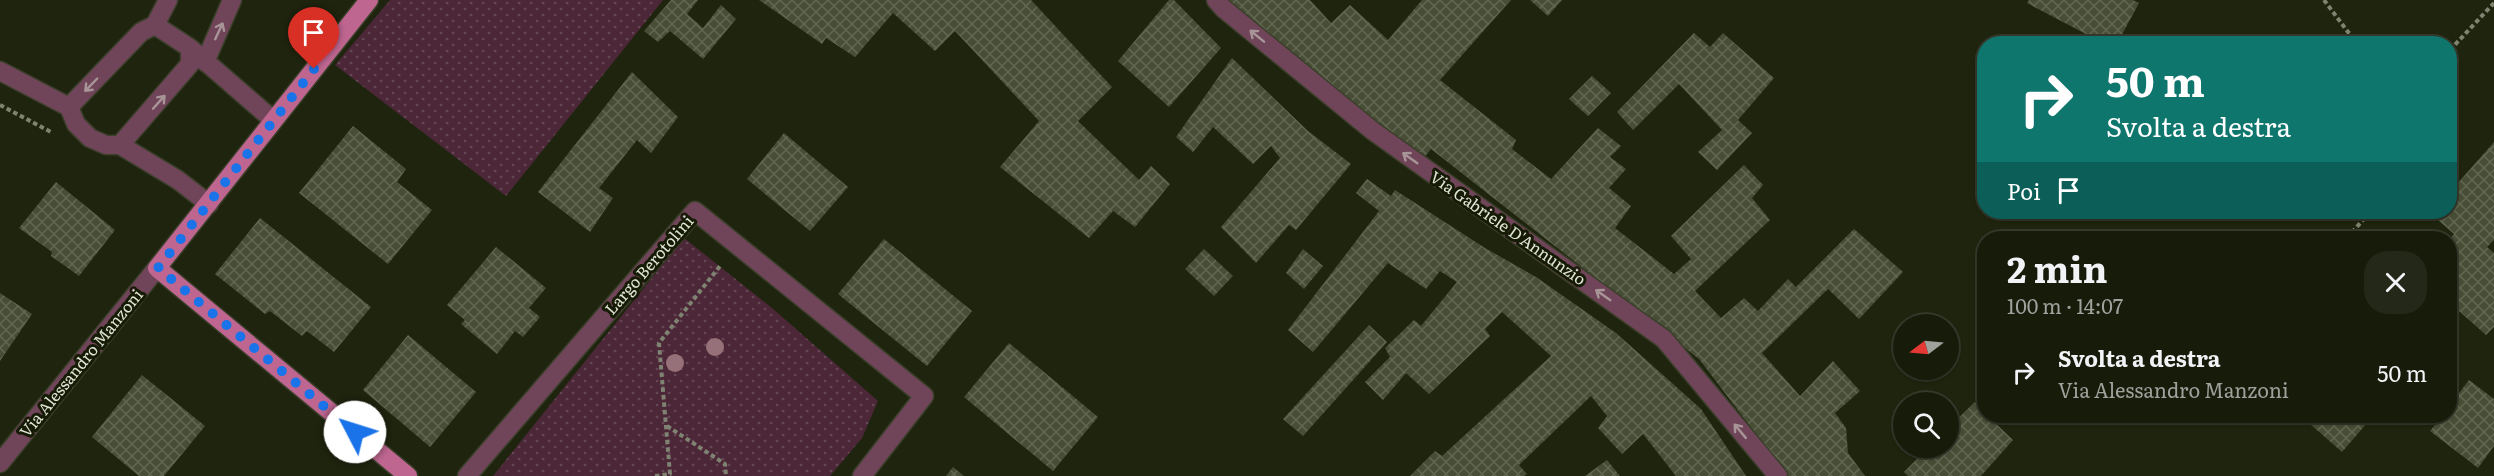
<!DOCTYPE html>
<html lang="it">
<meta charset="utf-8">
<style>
body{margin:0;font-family:Literata,serif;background:#242818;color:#f1f3f6;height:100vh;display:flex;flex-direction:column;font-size:22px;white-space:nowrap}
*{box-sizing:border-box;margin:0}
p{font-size:20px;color:#9ea19c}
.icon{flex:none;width:33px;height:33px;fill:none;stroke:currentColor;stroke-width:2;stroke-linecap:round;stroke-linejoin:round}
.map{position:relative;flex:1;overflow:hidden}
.drawer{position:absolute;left:1977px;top:231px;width:480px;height:192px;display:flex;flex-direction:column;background:#171b0a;border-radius:24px;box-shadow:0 2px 4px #0004,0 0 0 2px #36392b}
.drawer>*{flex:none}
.guide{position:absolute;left:1977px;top:36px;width:480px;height:183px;border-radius:24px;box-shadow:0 2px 4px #0004,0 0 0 2px #36392b;background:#0f766e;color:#fff;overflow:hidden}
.needle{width:39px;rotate:254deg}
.controls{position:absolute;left:1893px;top:314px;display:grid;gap:12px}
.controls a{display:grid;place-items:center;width:66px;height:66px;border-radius:50%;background:#171b0a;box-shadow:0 2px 4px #0004,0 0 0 2px #36392b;font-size:30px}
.pin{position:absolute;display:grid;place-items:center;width:51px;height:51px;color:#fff;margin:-62px -26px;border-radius:50% 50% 50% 0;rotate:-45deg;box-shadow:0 0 6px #0007}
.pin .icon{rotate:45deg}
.me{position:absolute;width:66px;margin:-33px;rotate:310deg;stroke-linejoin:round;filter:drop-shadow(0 0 4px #0008)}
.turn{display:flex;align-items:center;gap:21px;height:126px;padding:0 30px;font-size:27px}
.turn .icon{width:78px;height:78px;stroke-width:2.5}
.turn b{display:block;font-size:42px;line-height:51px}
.then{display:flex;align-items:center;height:57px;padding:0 30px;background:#0003;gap:12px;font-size:22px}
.round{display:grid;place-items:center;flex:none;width:63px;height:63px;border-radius:24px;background:#242818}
.headline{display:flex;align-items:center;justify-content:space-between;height:102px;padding:0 30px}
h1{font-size:36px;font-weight:700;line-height:45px}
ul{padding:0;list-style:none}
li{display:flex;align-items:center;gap:18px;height:78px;padding:0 30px}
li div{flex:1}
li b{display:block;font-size:22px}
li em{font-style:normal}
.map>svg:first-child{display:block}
</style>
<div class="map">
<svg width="2494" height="476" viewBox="0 0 2494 476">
<defs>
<pattern id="park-dots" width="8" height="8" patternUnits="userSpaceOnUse" patternTransform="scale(1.5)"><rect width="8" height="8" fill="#4b2738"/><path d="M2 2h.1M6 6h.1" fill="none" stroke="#654654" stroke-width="1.8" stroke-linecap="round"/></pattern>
<pattern id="building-cross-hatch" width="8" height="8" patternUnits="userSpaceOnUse" patternTransform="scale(1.5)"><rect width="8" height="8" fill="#484e36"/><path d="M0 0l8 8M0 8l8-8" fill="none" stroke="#626752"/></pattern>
</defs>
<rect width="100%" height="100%" fill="#1f240e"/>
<path fill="url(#park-dots)" d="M390 0H663L506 196 335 65Z
M684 238 772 308 878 401 862 438 830 476H493Z"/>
<path fill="url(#building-cross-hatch)" d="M671 0H698L687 14 703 28 721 5 736 19 703 59 670 31 658 42 644 31Z
M759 0H1031L1112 87 1078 121 1139 180 1151 166 1170 184 1135 227 1113 211 1089 238 1000 167 1039 121 955 31 935 51 893 13 855 57 826 38 822 44Z
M1169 0H1174L1221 48 1169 107 1118 61Z
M1228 0H1310L1331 23 1350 5 1388 40 1422 0H1511L1440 80 1516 140 1512 149 1551 179 1598 128 1621 146 1610 157 1626 169 1609 188 1631 206 1615 228 1674 274 1691 259 1671 236 1744 165 1763 185 1752 198 1770 220 1695 291 1721 318 1744 298 1758 311 1788 279 1796 287 1854 229 1903 272 1859 319 1828 289 1762 353 1800 396 1833 361 1860 391 1835 413 1846 428 1848 453 1865 476H1788L1699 359 1431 149 1423 159 1354 106Z
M1530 0H1562L1548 16Z
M2029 0H2133L2139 3 2119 40 2112 36 2108 44H2105L2027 3Z
M1694 33 1710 47 1723 33 1774 78 1738 120 1752 133 1717 170 1698 152 1722 130 1679 84 1633 130 1617 112Z
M1232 58 1308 131 1351 164 1296 230 1289 225 1256 263 1221 227 1280 158 1271 146 1253 164 1213 127 1193 152 1176 137Z
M632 72 678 117 651 153 637 140 599 188 613 198 590 232 538 192Z
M1592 76 1611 93 1588 116 1569 99Z
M353 126 406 169 397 182 432 210 388 264 299 193Z
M784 133 848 187 810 231 747 179Z
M2494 142V240L2487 247 2494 253V327L2486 335 2450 303V239L2454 234 2430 213 2450 212V192Z
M1367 179 1391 196 1395 190 1485 248 1536 277 1616 333 1701 409 1746 476H1676L1643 434 1622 454 1598 428 1607 416 1591 396 1519 465 1527 474 1524 476H1410L1435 451 1442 456 1551 356 1502 312 1485 329 1490 336 1429 394 1406 373 1383 400 1365 382 1390 357 1385 348 1414 320 1421 326 1457 282 1440 271 1426 289 1388 263 1313 352 1288 330 1379 211 1356 193Z
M56 182 115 230 79 276 51 256 52 252 19 228Z
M260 218 371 307 334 352 307 331 302 336 270 311 265 314 215 274Z
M884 239 972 311 927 366 838 294Z
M496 247 546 288 529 308 540 317 523 337 515 331 497 354 461 324 465 320 447 305Z
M1204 249 1233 276 1214 296 1185 269Z
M1303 249 1323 266 1304 289 1286 273Z
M0 293 32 314 0 361Z
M1369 325 1387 342 1303 436 1283 419Z
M408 335 476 392 430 447 363 390Z
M1009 343 1098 417 1053 471 964 397Z
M142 375 205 426 164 476H139L92 437Z
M2469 380 2494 399V446L2478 468 2430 431 2442 416H2450V405Z
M1975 402 1984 412V416H1988L2013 440 1981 476H1908L1904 472 1929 447H1948V428Z
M2301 416H2373L2342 452Z
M1607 460 1620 476H1585Z
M953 467 964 476H946Z"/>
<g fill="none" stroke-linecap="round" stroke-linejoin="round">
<g stroke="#3a3f2a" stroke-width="21">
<path id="minor" d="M1216 0 1224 9 1373 131 1664 339 1778 476
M155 25 168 0
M190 48 273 120
M205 62 232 0
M0 71 69 107 76 124 90 138 106 145H120L178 180 209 204
M69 107 141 32 155 25 190 48V64L120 145
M0 463 157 268
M467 476 695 211 924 396 862 476"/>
</g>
<g stroke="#3a3f2a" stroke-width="21">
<path id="major" d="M369 0 157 268 408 476"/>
</g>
<path stroke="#7f8371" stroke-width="4" stroke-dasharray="4.5 3" stroke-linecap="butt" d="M2324 0 2348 32 2362 44
M2450 50 2494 3
M0 105 51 132
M2347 238 2370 212
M667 426 725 464 726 476
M655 476 670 474 659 343 720 266"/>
<use href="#minor" stroke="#704559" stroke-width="18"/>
<use href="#major" stroke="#be6690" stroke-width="18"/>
</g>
<g fill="#967179">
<circle cx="715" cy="347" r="9"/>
<circle cx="675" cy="363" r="9"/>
</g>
<defs><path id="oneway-shaft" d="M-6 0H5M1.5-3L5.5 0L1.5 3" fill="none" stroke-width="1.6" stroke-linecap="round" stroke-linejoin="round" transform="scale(1.5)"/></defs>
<g stroke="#a89598">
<use href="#oneway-shaft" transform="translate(219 31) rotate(-65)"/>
<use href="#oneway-shaft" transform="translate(1257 36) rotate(-141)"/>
<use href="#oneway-shaft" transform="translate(91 85) rotate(134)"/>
<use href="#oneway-shaft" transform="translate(159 102) rotate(-48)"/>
<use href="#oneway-shaft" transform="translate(1410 158) rotate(-145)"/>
<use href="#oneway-shaft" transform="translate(1603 295) rotate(-145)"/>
<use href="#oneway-shaft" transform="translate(1740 431) rotate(-130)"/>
</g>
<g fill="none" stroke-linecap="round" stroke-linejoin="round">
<path stroke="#1a73e8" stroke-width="10" stroke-dasharray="0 18" d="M314 69 158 268 355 432"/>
</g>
<g text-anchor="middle" stroke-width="6" stroke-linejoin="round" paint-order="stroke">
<g font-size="16" fill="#e1e5d7" stroke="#161b05">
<text transform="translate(1508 228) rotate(35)" y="6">Via Gabriele D'Annunzio</text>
<text transform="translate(649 265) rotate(-49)" y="6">Largo Berotolini</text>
<text transform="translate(81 363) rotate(-51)" y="6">Via Alessandro Manzoni</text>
</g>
</g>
</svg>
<div class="controls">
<a><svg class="needle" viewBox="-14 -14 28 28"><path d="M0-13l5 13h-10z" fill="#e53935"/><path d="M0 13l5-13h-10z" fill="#9ea19c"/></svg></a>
<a><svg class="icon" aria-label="search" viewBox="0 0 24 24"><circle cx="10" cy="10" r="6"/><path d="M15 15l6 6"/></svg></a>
</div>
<div class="pin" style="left:314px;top:69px;background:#d93025"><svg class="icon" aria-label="arrive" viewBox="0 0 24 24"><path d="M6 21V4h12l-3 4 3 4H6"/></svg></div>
<svg class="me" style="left:355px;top:432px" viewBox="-20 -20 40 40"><circle r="19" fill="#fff"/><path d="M0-13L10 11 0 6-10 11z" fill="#1a73e8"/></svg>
<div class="guide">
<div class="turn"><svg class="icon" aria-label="right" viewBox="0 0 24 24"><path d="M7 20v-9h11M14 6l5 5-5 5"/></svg><div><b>50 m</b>Svolta a destra</div></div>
<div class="then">Poi<svg class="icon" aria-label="arrive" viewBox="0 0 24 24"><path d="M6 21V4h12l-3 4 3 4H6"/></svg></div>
</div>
<section class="drawer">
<div class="headline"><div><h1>2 min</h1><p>100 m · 14:07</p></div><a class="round"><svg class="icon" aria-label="close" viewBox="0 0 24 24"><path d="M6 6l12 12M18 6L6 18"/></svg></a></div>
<ul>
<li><svg class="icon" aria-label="right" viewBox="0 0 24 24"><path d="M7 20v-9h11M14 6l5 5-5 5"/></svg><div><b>Svolta a destra</b><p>Via Alessandro Manzoni</p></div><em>50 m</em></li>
</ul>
</section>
</div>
